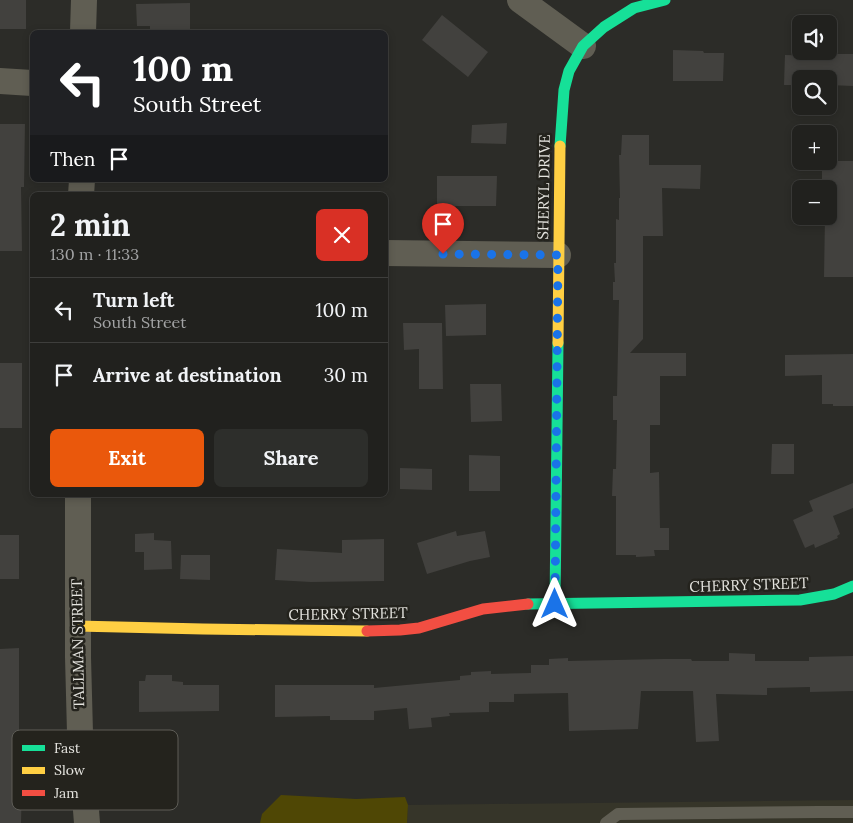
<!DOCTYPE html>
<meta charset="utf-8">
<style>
body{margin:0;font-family:Lora,serif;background:#2d2e2b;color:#f1f3f6;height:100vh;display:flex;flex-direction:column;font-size:19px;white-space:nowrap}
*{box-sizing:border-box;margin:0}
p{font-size:16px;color:#a2a3a4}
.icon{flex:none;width:28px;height:28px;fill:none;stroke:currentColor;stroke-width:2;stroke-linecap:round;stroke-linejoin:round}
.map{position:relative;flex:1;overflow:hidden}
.drawer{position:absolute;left:30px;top:192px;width:358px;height:305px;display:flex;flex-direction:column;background:#21211e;border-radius:8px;box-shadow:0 2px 8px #0003,0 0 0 1px #3e3e3c}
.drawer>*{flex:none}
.guide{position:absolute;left:30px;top:30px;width:358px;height:152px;border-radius:8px;box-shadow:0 2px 8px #0003,0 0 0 1px #3e3e3c;background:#202124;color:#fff;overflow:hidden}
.fabs{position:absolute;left:792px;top:15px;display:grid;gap:10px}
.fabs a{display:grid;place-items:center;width:45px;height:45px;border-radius:8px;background:#21211e;box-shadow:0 2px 8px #0003,0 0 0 1px #3e3e3c;font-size:25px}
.pin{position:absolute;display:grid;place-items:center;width:42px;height:42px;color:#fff;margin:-51px -21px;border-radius:50% 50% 50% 0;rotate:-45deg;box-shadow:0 0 5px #0007}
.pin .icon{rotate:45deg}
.me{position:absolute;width:55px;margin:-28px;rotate:0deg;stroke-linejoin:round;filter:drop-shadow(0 0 4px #0008)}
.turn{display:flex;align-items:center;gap:18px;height:105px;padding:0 20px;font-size:22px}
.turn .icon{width:65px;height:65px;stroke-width:2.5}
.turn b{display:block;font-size:35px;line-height:42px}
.then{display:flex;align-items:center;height:48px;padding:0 20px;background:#0003;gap:10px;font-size:19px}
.round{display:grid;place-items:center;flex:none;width:52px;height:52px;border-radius:8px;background:#2d2e2b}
.head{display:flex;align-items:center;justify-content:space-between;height:85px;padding:0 20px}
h1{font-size:30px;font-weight:700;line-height:38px}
.button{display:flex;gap:10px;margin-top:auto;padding:10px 20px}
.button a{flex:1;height:58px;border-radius:8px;background:#ea580c;color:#fff;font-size:20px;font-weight:700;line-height:58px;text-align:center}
.button a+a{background:#2d2e2b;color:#f1f3f6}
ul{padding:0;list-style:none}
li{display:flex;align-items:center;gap:15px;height:65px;padding:0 20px;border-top:1px solid #3e3e3c}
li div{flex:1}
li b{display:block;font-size:19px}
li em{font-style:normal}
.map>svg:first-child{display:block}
</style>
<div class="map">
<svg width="853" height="823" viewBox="0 0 853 823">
<rect width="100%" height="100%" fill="#2c2c28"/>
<path fill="#363529" d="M853 800V823H407L408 805Z"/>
<path fill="#4f4705" d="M281 795 356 799 405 797 408 805 407 823H260L262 814Z"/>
<path fill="#42413e" d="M0 0H26V29H0Z
M190 3V32H150V26H137L136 4Z
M442 15 488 52 468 77 422 40Z
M673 50 703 51 704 53H724L723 81H673Z
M824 54H853V86L829 85V79H801V85H784L785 55 824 56Z
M507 123 506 144 471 143 472 125Z
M0 124H25L24 187H21L22 251H0Z
M622 135H649V165H701L700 189 662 188 663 236H643V339L630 353H686V376H660V425H650V473L659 472 660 528H669V550H654L655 556 636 557V555H616V496H612L613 469H616L617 420H613V396H617L619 300H613V282H615L614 263H616V219L619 220V198H620L619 155H621Z
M822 161H853V277H824L825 216H822H829V189H822Z
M437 176H497L496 206H437Z
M486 304V335L446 336 445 305Z
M403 323H442L443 389H419V349L404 350Z
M853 354V406H833V404H822V375L785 376V355Z
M0 363H22V428H0Z
M470 384H501L502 421 471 422Z
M772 444H794V474H771Z
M469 455 500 456V491H469Z
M400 468 432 469V490L400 489Z
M853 483V508L833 516 840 534 837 536 838 538 815 548 814 544 805 548 793 520 813 511 809 501Z
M456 531 457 536 485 531 490 557 470 561 427 574 417 543Z
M154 533V540L171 541 172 569 144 570V552H135V534Z
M0 535H19V579H0Z
M384 539V581L311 582 275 580 277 549 342 553V540Z
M181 555H210V580L180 579Z
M19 648V740H23L21 823H0V649Z
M729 653 755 654V661H809V657L853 656V691L810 692V687L767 688V695L716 694 719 741 696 742 693 691H641L638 729 569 731 568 693 514 694V702H489V712L449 713 450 716 431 718 432 727 409 729 407 708 374 711V720H330V716L275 717V685H374V688L460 680V676L471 675V672L491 671V674L531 673V665H549V659L568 658V661L663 659H691L692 661H729Z
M146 675H172V681L183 682V685H219V711L139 712V681H145Z"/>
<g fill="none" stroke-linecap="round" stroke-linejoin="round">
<path stroke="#605e53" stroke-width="12" d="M606 823 618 814 819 812H853"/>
<path stroke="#605e53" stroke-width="26" d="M520 0 583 46
M83 32 84 0
M0 81 32 83
M81 195 82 180
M385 253 558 255
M78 495V657L80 733 87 823"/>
<path stroke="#16e098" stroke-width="11" d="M560 146 564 90 569 71 583 46 604 27 634 8 665 0
M528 604 800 600 834 594 853 586
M555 604 558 343"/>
<path stroke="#ffcf43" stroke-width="11" d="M558 343 560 146
M77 626 203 629 367 631"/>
<path stroke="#f24e42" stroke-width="11" d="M367 631 400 630 419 628 483 609 528 604"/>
</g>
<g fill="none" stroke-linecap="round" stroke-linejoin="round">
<path stroke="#1a73e8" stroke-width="9" stroke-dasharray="0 16.2" d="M443 254 558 255 555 604"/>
</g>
<g text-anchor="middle" stroke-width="5" stroke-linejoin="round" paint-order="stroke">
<g font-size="15" fill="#e5e4df" stroke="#24231d">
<text transform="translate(544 187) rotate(-89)" y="5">SHERYL DRIVE</text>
<text transform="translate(749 585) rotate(-2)" y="5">CHERRY STREET</text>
<text transform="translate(348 614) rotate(-1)" y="5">CHERRY STREET</text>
<text transform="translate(78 644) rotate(-91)" y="5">TALLMAN STREET</text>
</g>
</g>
<rect x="12" y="730" width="166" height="80" rx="8" fill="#24231d" stroke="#5e5d57" stroke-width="1"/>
<rect x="22" y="745" width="23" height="6" fill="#16e098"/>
<rect x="22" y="767" width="23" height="7" fill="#ffcf43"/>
<rect x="22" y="790" width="23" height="6" fill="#f24e42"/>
<g font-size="14" fill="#e5e4df">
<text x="54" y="753">Fast</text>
<text x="54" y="775">Slow</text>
<text x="54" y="798">Jam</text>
</g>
</svg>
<div class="fabs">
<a><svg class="icon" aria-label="sound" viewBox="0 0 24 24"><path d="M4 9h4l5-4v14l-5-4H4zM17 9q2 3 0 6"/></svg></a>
<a><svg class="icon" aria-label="search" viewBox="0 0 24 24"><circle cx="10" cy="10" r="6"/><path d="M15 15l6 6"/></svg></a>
<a>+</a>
<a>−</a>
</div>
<div class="pin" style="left:443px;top:254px;background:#d93025"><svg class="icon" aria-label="arrive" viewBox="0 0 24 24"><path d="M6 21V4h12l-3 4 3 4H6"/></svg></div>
<svg class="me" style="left:555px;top:604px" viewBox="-20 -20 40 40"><path d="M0-17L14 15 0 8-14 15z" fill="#1a73e8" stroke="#fff" stroke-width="4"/></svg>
<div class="guide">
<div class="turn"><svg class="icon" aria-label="left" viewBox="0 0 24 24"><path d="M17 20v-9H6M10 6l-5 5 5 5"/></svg><div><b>100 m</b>South Street</div></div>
<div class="then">Then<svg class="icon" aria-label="arrive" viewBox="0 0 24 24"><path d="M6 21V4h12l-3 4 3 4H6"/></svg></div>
</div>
<section class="drawer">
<div class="head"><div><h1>2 min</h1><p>130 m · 11:33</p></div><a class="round" style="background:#d93025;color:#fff"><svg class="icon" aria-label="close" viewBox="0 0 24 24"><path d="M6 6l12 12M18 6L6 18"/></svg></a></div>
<ul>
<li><svg class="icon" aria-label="left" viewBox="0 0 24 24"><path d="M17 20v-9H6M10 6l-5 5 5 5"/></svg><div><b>Turn left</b><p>South Street</p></div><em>100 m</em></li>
<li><svg class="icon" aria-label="arrive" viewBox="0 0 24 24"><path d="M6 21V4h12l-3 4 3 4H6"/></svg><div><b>Arrive at destination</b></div><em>30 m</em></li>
</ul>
<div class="button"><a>Exit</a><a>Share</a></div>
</section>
</div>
